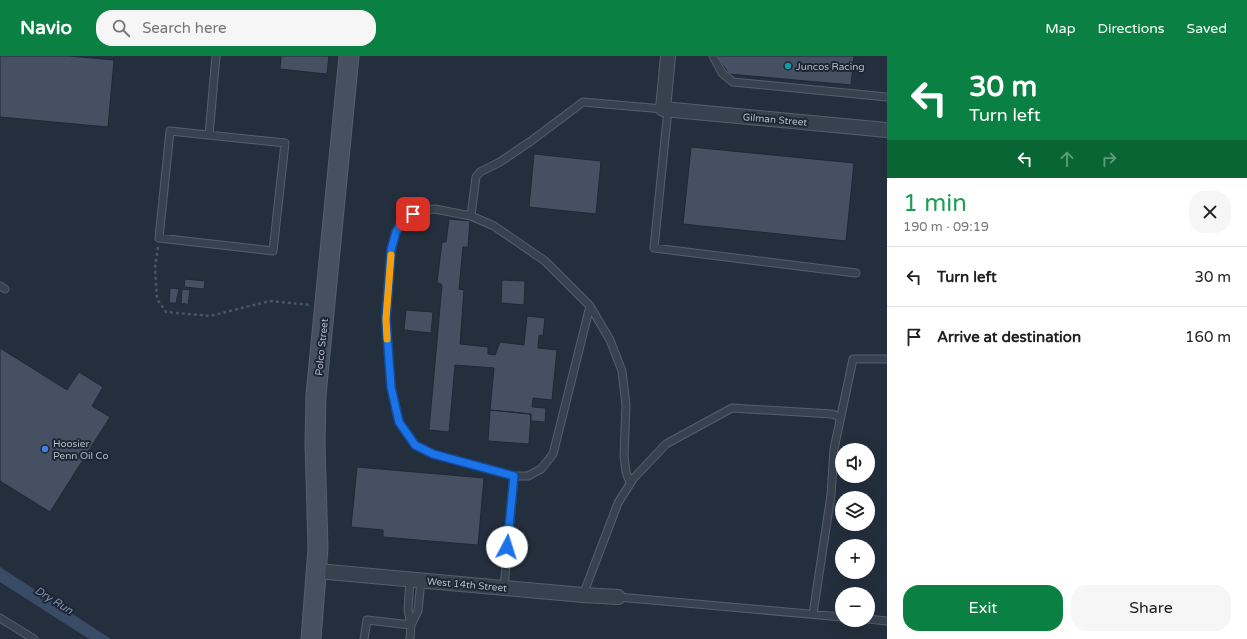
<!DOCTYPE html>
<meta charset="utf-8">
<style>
body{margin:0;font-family:"Varela Round",sans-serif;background:#f6f6f6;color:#202124;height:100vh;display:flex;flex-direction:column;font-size:15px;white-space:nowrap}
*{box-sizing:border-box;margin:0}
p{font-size:13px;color:#757577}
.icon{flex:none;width:22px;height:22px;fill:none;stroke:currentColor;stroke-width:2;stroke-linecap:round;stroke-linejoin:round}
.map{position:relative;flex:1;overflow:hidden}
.drawer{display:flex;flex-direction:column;background:#fff;width:360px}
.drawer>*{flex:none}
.guide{background:#0b8043;color:#fff;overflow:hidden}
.fabs{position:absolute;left:835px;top:387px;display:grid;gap:8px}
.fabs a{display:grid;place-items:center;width:40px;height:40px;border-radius:50%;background:#fff;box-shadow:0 4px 16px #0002;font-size:20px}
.pin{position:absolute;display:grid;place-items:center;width:34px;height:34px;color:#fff;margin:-17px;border-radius:8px;box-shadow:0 2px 6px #0006}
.me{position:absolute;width:44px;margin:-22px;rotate:5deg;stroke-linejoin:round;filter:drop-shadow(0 0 3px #0008)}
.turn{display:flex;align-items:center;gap:14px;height:84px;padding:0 16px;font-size:18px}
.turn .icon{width:52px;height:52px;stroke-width:2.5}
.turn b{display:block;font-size:28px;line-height:34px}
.lanes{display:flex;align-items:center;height:38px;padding:0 16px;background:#0003;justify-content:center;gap:20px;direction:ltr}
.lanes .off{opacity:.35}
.round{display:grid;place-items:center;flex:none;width:42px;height:42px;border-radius:16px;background:#f6f6f6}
.overview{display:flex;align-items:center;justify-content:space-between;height:68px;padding:0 16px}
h1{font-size:24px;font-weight:600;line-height:30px;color:#1e9e55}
.primary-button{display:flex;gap:8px;margin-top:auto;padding:8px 16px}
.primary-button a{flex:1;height:46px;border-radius:16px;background:#0b8043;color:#fff;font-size:16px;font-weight:600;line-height:46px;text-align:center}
.primary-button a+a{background:#f6f6f6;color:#202124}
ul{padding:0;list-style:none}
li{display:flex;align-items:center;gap:12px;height:60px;padding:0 16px;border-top:1px solid #e0e0e0}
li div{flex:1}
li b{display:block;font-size:15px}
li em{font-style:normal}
header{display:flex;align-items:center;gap:24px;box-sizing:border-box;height:56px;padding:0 20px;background:#0b8043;color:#fff}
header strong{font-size:19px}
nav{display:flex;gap:22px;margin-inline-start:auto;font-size:14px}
.search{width:280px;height:36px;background:#f6f6f6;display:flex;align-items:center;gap:10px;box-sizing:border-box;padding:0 14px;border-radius:16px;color:#757577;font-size:15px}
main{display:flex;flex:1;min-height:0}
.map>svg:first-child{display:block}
</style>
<header>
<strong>Navio</strong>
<div class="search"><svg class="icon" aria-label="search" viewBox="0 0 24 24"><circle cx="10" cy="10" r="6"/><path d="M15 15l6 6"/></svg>Search here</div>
<nav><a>Map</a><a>Directions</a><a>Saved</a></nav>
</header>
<main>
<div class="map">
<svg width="887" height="583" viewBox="0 0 887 583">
<rect width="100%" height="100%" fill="#242f3e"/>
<path fill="#394c67" d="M0 511 111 583H89L0 526Z"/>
<path fill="#455162" stroke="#1f2835" d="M0 0H69L114 4 108 71 0 61Z
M281 0H329L327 18 280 13Z
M718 0H854L851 29 729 18 718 2Z
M691 91 854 107 846 185 683 168Z
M534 98 601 105 596 158 529 151Z
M449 163 470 165 468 191H463L459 233 464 234 460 288 488 291V298L495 299 500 286 524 289 527 260 545 262 543 280 539 279 538 292 557 294 552 344 533 342 532 351 546 352 545 366 531 365V358L490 354 494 312 455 309 449 376 429 374 442 229 437 226 442 186H446Z
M185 223 205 225 204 233 184 231Z
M502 224 525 225 524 249 501 247Z
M170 232 179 233 176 247H169Z
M182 233 190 234 188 249 184 247 183 248H181Z
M406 254 433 256 431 277 404 274Z
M0 292 67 334 79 316 103 331 92 350 110 361 50 456 0 425Z
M490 354 531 358 529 388 488 385Z
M357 411 484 422 478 489 383 481V474L351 471Z"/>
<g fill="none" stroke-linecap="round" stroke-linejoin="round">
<g stroke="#565f6c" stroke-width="9">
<path id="lane" d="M713 0 722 17 733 26 887 41
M668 53 654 192 856 217
M170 75 285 87 273 195 159 182Z
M209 79 216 0
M471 160 476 121 480 116 500 106 531 85 583 46 663 53
M0 230 5 233
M590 250 553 398 541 413 528 420H514L433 398 415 389 399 366 391 331 386 263 391 195 396 176 404 162 421 155 435 153 471 160 494 170 545 205 590 250 610 284 622 315 626 349 624 400 626 416 630 427
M410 523 408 554 411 569 418 555 421 524
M504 532 514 420
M583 539 618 447 633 423 666 388 732 352 832 358 841 361
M618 541 842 561
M813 558 831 439 834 393 853 303H887
M0 562 34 583
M868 563 887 565
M364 583 367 564 411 569 410 583"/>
</g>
<g stroke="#565f6c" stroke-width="16">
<path id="street" d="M668 0 663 53 887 74
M317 515 583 539 618 541"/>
</g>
<g stroke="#565f6c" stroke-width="21">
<path id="secondary" d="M311 583 318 492 315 388 316 339 349 0"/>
</g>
<path stroke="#44595c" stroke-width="2.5" stroke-dasharray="3 3" stroke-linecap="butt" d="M158 191 155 212 157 243 166 256 210 260 270 245 310 249"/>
<use href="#lane" stroke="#38414e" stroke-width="7"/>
<use href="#street" stroke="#38414e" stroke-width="14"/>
<use href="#secondary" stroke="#465061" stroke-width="19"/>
</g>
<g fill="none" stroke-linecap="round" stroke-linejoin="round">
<g stroke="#114b97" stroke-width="10">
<path id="route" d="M413 158 404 162 396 176 391 194 386 263 391 331 399 366 415 389 433 398 514 420 507 491"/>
</g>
<use href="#route" stroke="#1a73e8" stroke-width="7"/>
<path stroke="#f59e0b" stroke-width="7" d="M387 283 386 263 391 199"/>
</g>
<circle fill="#0f9aa8" stroke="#1d2633" stroke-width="1.5" cx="788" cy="10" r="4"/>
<circle fill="#3f7fe0" stroke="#1d2633" stroke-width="1.5" cx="45" cy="393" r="4"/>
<g text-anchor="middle" stroke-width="4" stroke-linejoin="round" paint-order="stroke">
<g font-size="10" fill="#b4bcc9" stroke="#1d2633" text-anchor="start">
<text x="796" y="14">Juncos Racing</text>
<text x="53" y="391">Hoosier<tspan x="53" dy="12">Penn Oil Co</tspan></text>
</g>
<g font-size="10" fill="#b4bcc9" stroke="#1d2633">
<text transform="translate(775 63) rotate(5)" y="4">Gilman Street</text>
<text transform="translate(321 291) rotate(-84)" y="4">Polco Street</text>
<text transform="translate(467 528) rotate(5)" y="4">West 14th Street</text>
</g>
<g font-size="11" font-style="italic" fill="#7c92b1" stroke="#1d2633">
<text transform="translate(54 544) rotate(32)" y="4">Dry Run</text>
</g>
</g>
</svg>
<div class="fabs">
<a><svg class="icon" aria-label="sound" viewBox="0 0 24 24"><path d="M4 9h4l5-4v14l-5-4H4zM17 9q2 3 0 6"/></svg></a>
<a><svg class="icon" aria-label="layers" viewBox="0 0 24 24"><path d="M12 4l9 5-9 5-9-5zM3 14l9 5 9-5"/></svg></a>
<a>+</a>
<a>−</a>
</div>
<div class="pin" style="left:413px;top:158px;background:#d93025"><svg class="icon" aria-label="arrive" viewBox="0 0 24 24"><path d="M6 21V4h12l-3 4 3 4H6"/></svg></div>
<svg class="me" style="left:507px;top:491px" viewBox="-20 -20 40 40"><circle r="19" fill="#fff"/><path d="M0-13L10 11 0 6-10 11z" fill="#1a73e8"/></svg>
</div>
<section class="drawer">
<div class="guide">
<div class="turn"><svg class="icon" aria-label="left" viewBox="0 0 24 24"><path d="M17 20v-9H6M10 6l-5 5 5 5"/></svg><div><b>30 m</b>Turn left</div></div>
<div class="lanes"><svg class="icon" aria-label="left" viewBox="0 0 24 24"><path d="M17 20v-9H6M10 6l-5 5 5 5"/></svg><svg class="icon off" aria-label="ahead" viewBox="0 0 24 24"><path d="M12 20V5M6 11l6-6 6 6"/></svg><svg class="icon off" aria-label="right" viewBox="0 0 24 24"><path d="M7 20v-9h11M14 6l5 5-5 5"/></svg></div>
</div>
<div class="overview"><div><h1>1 min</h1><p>190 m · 09:19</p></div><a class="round"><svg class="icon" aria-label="close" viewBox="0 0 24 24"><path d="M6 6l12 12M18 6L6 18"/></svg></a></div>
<ul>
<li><svg class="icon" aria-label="left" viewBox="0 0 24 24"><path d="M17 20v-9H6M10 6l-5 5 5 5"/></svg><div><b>Turn left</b></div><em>30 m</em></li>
<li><svg class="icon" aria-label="arrive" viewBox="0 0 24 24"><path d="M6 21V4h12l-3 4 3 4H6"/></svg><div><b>Arrive at destination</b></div><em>160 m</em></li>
</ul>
<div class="primary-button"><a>Exit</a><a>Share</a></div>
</section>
</main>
